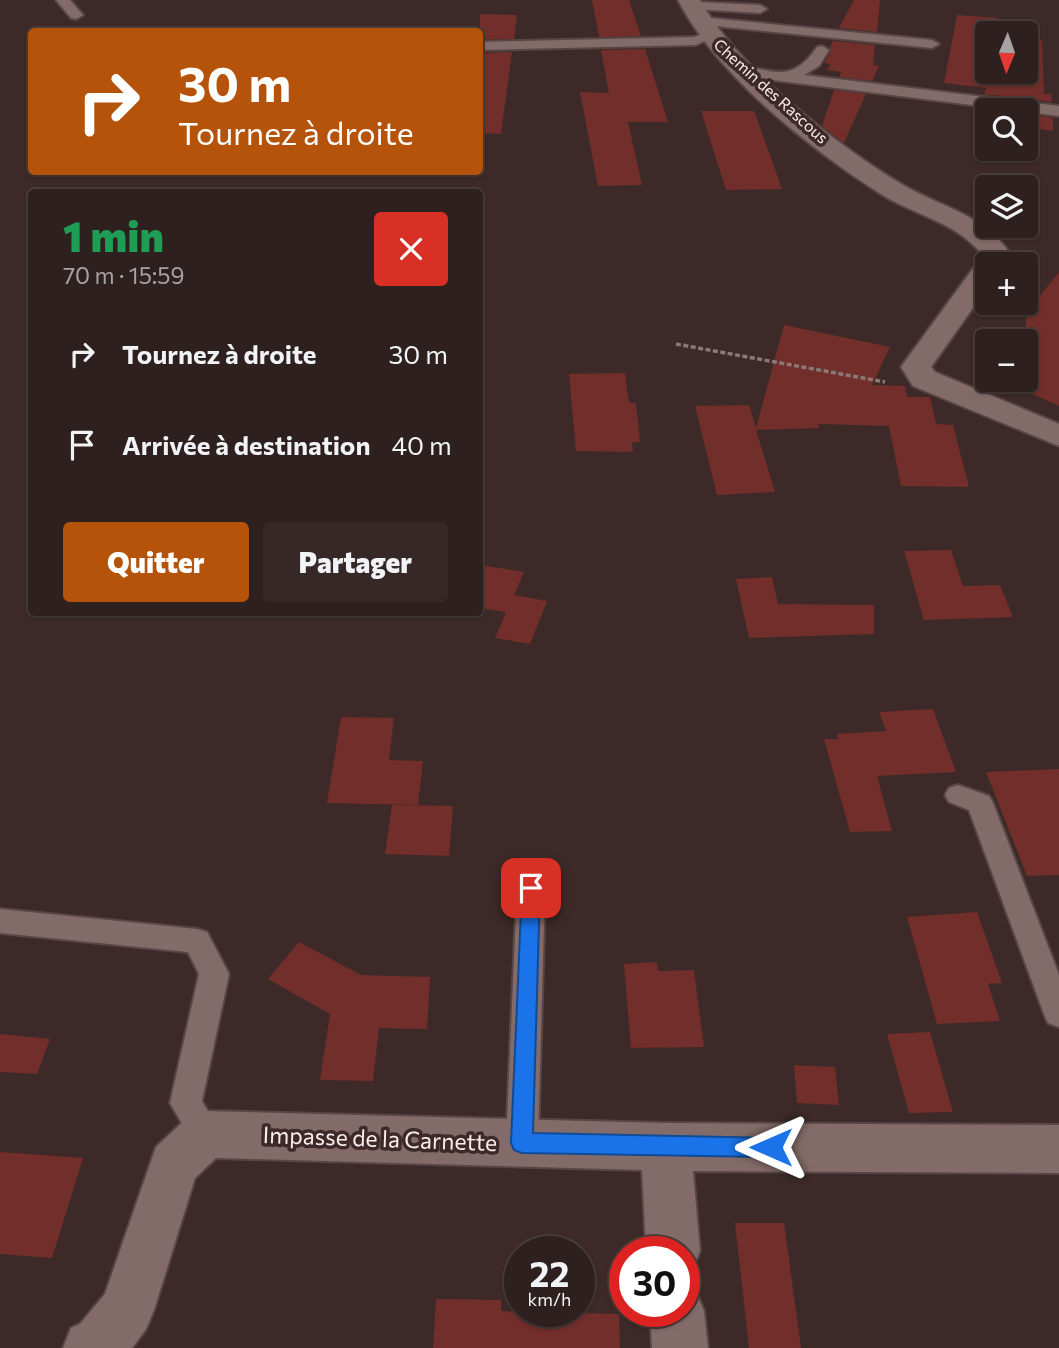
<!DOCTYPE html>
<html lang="fr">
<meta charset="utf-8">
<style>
body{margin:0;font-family:Commissioner,sans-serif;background:#362827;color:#f1f3f6;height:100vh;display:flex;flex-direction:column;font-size:26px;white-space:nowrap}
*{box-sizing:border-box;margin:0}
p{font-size:23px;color:#a7a3a4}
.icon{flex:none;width:38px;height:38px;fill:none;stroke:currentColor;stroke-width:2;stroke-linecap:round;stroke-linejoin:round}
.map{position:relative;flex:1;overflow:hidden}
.panel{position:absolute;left:28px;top:189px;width:455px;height:427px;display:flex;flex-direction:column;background:#2e201e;border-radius:7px;box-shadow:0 2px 5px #0004,0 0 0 2px #493e3c}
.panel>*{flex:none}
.top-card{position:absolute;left:28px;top:28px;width:455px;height:147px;border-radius:7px;box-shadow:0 2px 5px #0004,0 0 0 2px #493e3c;background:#b45309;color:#fff;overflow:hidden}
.needle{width:46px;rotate:182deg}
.fabs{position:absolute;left:975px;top:21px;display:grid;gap:14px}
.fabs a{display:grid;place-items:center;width:63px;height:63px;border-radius:7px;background:#2e201e;box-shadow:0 2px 5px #0004,0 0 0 2px #493e3c;font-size:35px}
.speed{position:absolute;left:504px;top:1236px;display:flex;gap:14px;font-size:35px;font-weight:700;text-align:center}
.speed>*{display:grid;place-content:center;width:91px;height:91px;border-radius:50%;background:#2e201e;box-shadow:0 2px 5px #0004,0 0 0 2px #493e3c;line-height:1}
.speed small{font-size:18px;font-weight:400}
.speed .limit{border:10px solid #d22;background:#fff;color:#111}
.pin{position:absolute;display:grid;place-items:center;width:60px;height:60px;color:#fff;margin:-30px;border-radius:14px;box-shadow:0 4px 10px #0006}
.me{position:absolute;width:77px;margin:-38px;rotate:270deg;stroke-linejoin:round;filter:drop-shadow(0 0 5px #0008)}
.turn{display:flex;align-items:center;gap:24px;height:147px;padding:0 35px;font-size:32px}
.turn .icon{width:91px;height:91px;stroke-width:2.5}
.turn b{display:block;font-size:49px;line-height:60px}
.round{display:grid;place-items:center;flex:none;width:74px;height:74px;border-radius:7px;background:#362827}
.headline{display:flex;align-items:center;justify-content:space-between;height:119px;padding:0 35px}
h1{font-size:42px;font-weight:800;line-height:52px;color:#1e9e55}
.button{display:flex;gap:14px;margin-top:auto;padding:14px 35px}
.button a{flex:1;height:80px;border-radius:7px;background:#b45309;color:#fff;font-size:28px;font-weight:800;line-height:80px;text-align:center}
.button a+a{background:#362827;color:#f1f3f6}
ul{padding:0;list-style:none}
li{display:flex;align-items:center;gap:21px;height:91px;padding:0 35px}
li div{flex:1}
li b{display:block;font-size:26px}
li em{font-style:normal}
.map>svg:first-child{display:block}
</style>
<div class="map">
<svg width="1059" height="1348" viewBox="0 0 1059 1348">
<rect width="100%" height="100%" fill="#3d2a28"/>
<path fill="#712e2a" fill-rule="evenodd" d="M592 0H629L641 36 599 37Z
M854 0H880L877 32 839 28Z
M480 14 517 15 514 39 480 40Z
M957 15 997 18V25L1031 28V39L1042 40 1044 94H1051L1052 102 984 94 986 88 944 83ZM987 33H1026V72H987Z
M833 41 875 45 873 65 879 66 872 81 839 77 841 72 827 70 830 64 824 63 831 51 830 47Z
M645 49 668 122H628L642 185 598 186 580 92 609 93 601 50Z
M480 53 512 52 501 134 480 133Z
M834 90 866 94 844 143 822 126Z
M701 111H754L782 189 726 190Z
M1026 114 1053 118V131L1026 127Z
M1059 272V406L1026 391V313Z
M784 325 890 347 872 385 905 386 907 397H930L936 424 953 425 969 487 901 486 889 426 818 424 819 428 756 430 775 492 717 495 695 406 749 405 756 428Z
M625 373 629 403H636L640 442H632L633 452 576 451 569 374Z
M951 550 963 586 1000 585 1013 617 924 620 904 551Z
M480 565 524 572 514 595 547 601 530 644 495 638 506 612 480 608Z
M772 577 778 604 874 605V634L749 638 736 579Z
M933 709 956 772 877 776 892 831 850 832 824 739H838L837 734 886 731 879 712Z
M341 717 394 718 389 760 423 761 418 805 327 803Z
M1059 769V875L1027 876 986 772Z
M392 805 453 806 449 856 385 854Z
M977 912 1002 983 988 984 1000 1021 937 1024 907 917Z
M299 942 361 975 430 977 427 1029 379 1028 373 1081 320 1080 330 1014 268 979Z
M657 962 658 971 694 970 704 1047 631 1048 624 964Z
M930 1032 953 1112 909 1113 887 1034Z
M0 1034 50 1039 37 1074 0 1072Z
M794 1065 835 1067 839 1105 797 1103Z
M0 1152 83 1158 52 1258 0 1254Z
M735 1223H784L801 1348H749Z
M436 1299 501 1300V1311L619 1314 620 1348H433Z"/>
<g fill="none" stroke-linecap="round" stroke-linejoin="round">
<g stroke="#574644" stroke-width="4">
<path id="lane" d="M56 0H70L83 15 76 19 71 18Z
M699 2 760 5 767 9 760 13 694 9 692 6Z
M700 17 932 40 939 44 932 48 695 24 693 21Z
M710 31 717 35 696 45 480 50V42L694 37Z
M822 46 829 50 819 66 804 75 1059 106V116L748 77 741 73C759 56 785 95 817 47Z
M958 785 989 796 993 803 1059 975V1027L1048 1023 1044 1014 969 810 949 802 945 795 949 788Z
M531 877 541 880 545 888 538 1143 533 1154 522 1158 511 1154 506 1143 517 888 521 880Z
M0 909 197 929 207 932 229 974 202 1101 221 1134 216 1144 205 1149 194 1144 170 1103 199 974 188 952 0 933Z"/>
</g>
<g stroke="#574644" stroke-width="4">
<path id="street" d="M678 0H700C735 65 838 147 903 185 941 207 982 214 1009 252L1004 264H987V288L931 367 935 372 1059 424V446L913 386 901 367 977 263 981 253C954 221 914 215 881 194 810 149 717 75 678 0Z
M205 1111 666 1123 1059 1125V1173L693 1171 700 1251 692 1270 684 1273V1251H646L642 1170 216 1158 195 1178 154 1310 146 1329 132 1348H63L71 1328 80 1324 105 1294 156 1147 187 1118Z
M684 1287 696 1292 704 1311 708 1348H652L650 1311H684Z"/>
</g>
<path stroke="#897977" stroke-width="3.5" stroke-dasharray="5 2.5" stroke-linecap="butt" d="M676 344 885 382"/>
<use href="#lane" fill="#836b69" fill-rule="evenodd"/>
<use href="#street" fill="#836b69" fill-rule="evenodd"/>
</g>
<path fill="#1a73e8" stroke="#114b97" stroke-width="2" d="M531 881 538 883 540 888 533 1133 771 1138 778 1140 781 1147 778 1154 771 1157 522 1153 514 1150 511 1143 522 888 525 883Z"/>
<g text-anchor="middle" stroke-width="7" stroke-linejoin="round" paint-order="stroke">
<g font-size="16" fill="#f9ecea" stroke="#3d2a28">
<text transform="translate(771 91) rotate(42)" y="6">Chemin des Rascous</text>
</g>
<g font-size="23" fill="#f9ecea" stroke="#3d2a28">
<text transform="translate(380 1139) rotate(2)" y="8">Impasse de la Carnette</text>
</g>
</g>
</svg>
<div class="fabs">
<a><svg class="needle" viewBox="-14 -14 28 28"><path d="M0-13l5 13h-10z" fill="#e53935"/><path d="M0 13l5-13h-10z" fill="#a7a3a4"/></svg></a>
<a><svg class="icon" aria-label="search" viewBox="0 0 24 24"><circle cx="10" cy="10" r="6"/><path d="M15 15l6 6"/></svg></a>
<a><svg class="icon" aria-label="layers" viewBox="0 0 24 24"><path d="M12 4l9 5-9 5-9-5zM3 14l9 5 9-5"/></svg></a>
<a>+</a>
<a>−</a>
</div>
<div class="speed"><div>22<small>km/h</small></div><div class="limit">30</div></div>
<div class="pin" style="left:531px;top:888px;background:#d93025"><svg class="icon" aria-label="arrive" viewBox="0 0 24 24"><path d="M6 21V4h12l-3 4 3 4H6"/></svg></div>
<svg class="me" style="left:771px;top:1147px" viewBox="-20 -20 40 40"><path d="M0-17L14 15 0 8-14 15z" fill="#1a73e8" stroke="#fff" stroke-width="4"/></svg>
<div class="top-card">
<div class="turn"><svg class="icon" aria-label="right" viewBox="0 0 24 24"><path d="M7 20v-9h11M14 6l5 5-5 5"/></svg><div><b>30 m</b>Tournez à droite</div></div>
</div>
<section class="panel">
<div class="headline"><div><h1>1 min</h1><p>70 m · 15:59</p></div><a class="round" style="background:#d93025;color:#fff"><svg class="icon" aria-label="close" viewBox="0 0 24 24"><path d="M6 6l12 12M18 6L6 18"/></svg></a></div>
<ul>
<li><svg class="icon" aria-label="right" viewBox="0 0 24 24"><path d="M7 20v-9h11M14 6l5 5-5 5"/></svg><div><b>Tournez à droite</b></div><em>30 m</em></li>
<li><svg class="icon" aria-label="arrive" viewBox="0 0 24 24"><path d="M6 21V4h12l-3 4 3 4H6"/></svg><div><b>Arrivée à destination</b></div><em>40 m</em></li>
</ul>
<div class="button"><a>Quitter</a><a>Partager</a></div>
</section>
</div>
